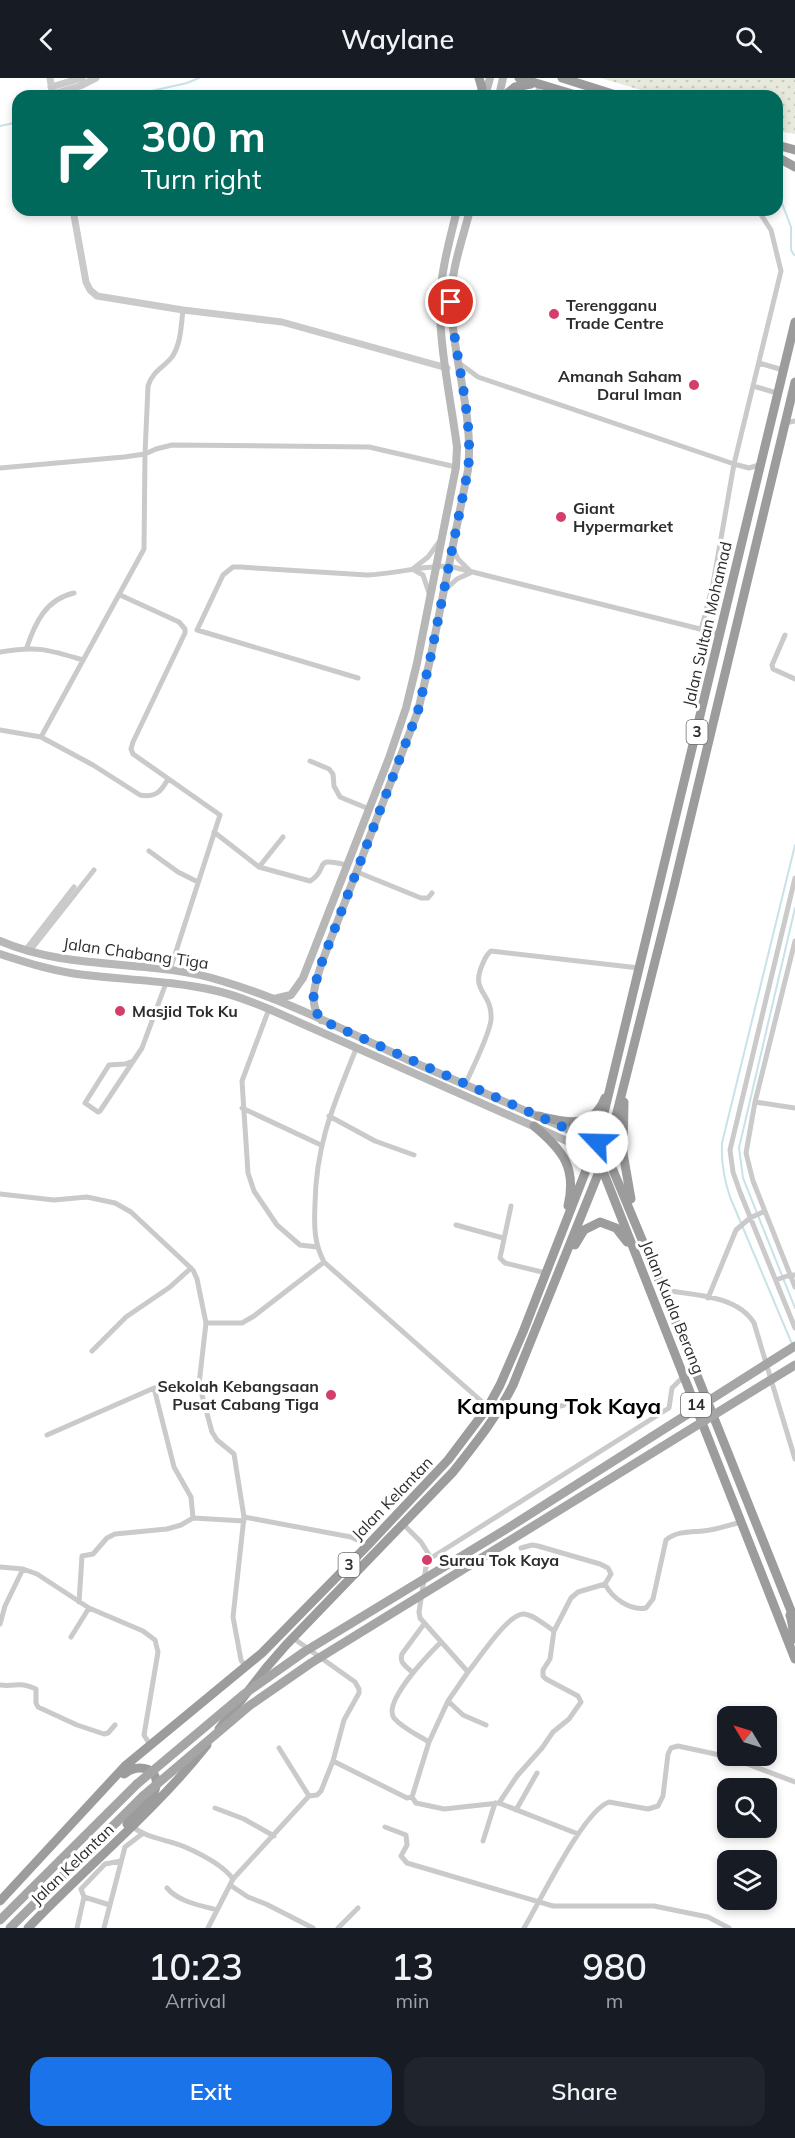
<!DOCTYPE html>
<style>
body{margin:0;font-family:Mulish,sans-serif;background:#20242c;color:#f1f3f6;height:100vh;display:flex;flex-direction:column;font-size:22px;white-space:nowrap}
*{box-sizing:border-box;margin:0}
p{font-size:20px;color:#9ea1a6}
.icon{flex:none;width:33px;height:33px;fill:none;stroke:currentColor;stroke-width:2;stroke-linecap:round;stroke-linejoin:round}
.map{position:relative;height:1850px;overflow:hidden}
.side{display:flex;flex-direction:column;background:#171b24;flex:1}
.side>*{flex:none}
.banner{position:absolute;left:12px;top:12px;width:771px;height:126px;border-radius:18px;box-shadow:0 3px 9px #0003;background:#00695c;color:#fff;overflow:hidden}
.needle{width:39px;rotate:308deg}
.buttons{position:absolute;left:717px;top:1628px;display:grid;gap:12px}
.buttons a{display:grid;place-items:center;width:60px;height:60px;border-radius:12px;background:#171b24;box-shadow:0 3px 9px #0003;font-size:30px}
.pin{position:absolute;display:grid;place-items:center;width:51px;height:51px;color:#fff;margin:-26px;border:3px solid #fff;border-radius:50%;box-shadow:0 2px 6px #0007}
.me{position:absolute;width:66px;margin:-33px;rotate:294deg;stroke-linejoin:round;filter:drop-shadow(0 0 4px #0008)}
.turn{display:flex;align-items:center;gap:21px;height:126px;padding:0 30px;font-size:27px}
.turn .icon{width:78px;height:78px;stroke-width:2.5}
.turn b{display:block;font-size:42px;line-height:51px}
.eta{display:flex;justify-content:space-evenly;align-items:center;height:102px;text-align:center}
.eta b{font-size:36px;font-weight:600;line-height:42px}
.cta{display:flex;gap:12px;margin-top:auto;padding:12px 30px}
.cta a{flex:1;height:69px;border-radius:18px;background:#1a73e8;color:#fff;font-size:24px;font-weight:600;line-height:69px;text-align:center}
.cta a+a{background:#20242c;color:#f1f3f6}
header{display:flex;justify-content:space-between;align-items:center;height:78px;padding:0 30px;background:#171b24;font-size:27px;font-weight:600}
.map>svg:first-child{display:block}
</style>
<header><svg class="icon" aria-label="back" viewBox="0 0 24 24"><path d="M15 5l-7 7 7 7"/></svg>Waylane<svg class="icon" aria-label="search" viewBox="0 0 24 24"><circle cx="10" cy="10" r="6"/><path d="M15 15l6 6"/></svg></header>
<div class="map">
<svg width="795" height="1850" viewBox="0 0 795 1850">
<defs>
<pattern id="grass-dots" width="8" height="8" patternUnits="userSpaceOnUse" patternTransform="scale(1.5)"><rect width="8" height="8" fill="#e6e9db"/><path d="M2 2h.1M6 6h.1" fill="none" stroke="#c6c8bc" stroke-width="1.8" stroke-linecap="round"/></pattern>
</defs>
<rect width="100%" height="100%" fill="#fff"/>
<path fill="url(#grass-dots)" d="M601 0H795V56L777 53V18H661Z"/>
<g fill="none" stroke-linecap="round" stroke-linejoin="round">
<path stroke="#c9e2e7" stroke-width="2" d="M129 18 187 5 199 0
M0 48 18 44
M777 112 791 149V172L794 177
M795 830 739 1070 743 1100 795 1230
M792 1266 730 1119C724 1101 721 1085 722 1065L795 767"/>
<path stroke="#cacaca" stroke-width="5" d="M536 18 540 6
M459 285 478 299 734 386 749 390 759 387
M759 285 783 292
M753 308 777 315
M785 345 795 343
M0 390 124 379 145 376 156 371 172 367 369 369 456 389
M454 473 458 481 470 493
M414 490 428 479 439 464
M414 492 423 497 429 515
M446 511 457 501 470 495
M120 517 179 544 185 551V555L133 664 131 671 133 676 220 737 170 892
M701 552 713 506 734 386 781 193 771 152 758 132
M785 557 772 587 773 591 795 601
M27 569C35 545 46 521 74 515
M0 574C37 568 47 571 83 582
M358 600 197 552 223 497 233 489H240L367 497C394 496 421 488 449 488L720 556
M0 652 41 659 93 687 140 717C155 720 161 714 168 701
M41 659 144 471 145 376 148 308C152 294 163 290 172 279 181 266 181 248 183 232
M310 683 329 691 333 696 334 708 340 719 369 731
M214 754 259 789 310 803C331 790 310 778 347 787
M149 773 178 794 198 804
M259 789 283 759
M357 794 421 820H428L432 815
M795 800 730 1072 733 1094 740 1114 795 1250
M795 863 755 1024 746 1075 753 1103 795 1209
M26 871 74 809
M30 873 94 792
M269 931 242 1003 248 1095 254 1113 277 1147 300 1167 317 1169
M356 971C334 1026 316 1065 315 1126 314 1148 314 1165 324 1184L488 1329
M133 983 125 986 109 987 85 1025 98 1034 100 1033 142 970 166 905
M465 1007C472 991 489 958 491 942 493 913 469 915 483 885 485 880 487 876 491 873L639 890
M755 1024 795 1030
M242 1030 321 1067
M329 1038 375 1063 414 1077
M0 1116 54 1122 87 1119 115 1125 131 1134 193 1192 197 1201 206 1245 199 1306 212 1354 217 1362 234 1376 244 1439 233 1539 241 1582 246 1589
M511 1128 500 1180 505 1185 546 1195
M456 1147 503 1160
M776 1202 790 1197H795
M664 1212C693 1217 737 1217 754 1245L795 1381
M708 1220 736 1152 750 1140 765 1133
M206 1245H242L254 1238 324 1184
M92 1273 126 1239 170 1209 191 1190
M154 1310 174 1389 191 1419 193 1440
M503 1326 531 1336 564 1327
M47 1357 154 1310 199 1306
M244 1439 351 1459 368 1467
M404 1447 421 1464 431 1480 426 1489 419 1534 420 1540 468 1594 448 1623 429 1664 412 1719 416 1725 444 1731 499 1725 578 1756
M431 1480 669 1330 672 1310 684 1298
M0 1489 23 1491 37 1496 89 1530 143 1553 155 1562 158 1574 144 1657 150 1667
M605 1506C612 1520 630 1533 646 1530L653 1521 666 1462C676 1453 691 1454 703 1453 716 1452 729 1447 742 1444
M79 1524 82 1478 93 1476 107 1460 115 1456 167 1451 181 1447 193 1440 244 1443
M0 1546 5 1528 23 1491
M71 1559 89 1530
M412 1594C406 1588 399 1585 402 1576L424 1546
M468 1594C479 1581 508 1535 524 1536 534 1537 545 1547 554 1553
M0 1607C17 1609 19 1603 36 1611V1625L38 1629 77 1647 104 1656 108 1655 115 1647
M448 1623 463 1637 486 1647
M429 1664C418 1657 402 1650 394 1640 382 1624 430 1575 441 1564
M279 1670 309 1718
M333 1683 407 1720 412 1719
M499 1725 517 1698 542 1670 553 1654 569 1641 581 1624 578 1618 546 1601 543 1598V1592L550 1581 554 1553 571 1520 578 1514 605 1506 611 1496 608 1490 600 1486 538 1468 532 1467 521 1470
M215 1730 244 1741 274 1758
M516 1732 537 1695
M132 1748C147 1761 167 1761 185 1769 201 1776 223 1787 233 1801L208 1850
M385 1749 406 1757 407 1767 401 1778 407 1785 553 1828H654L708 1839 729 1850
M483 1763 495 1725
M233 1801 309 1718 317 1717 321 1713 333 1683 344 1642 359 1615V1611L355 1604 293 1560
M230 1807 248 1819 266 1826 313 1850
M167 1810C179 1824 199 1827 217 1832
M110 1827 84 1819 81 1811 105 1786 121 1783
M77 1850 84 1819
M104 1850 125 1769 142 1756
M338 1850 358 1830
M524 1850C540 1824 583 1733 609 1724L648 1731 658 1728 663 1718 668 1676 671 1670 678 1668 729 1679 795 1704"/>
<path stroke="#cacaca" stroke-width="7" d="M50 0 52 13
M51 9 82 0
M53 16 80 8 96 0
M73 132 86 204 90 212 97 218 183 232 282 244 447 290"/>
<path stroke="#b7b7b7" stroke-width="8" d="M485 18 490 0
M499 18 503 0
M0 863C71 894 150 880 222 903 286 922 346 953 406 981 470 1009 534 1036 597 1064
M0 876C28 885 55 894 85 897 129 902 174 903 217 913 235 917 252 924 269 931L594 1075
M274 921 291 917 303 900 389 680 406 630 417 585 456 389 457 369C451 323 439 268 440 222 441 192 450 161 457 132
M321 942C307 923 316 905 322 884L418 633 430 582 468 392C474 337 453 282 451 227 450 195 462 163 470 132"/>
<path stroke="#a5a5a5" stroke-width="9" d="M0 1842 137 1706
M10 1850 143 1718"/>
<path stroke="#9c9c9c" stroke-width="9" d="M479 0 482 10 481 18
M519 0 579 18
M562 0 619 18
M504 18 515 9 531 6
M777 67 795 72
M777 79 795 89
M624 1024 623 1075 631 1121
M538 1038C565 1044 592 1053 605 1020
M534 1048C563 1072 577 1090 568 1128
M605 1073 663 1212 795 1543
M601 1088 795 1581
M575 1167 584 1152 600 1144 616 1150 627 1164
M789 1566C795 1557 793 1548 790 1537
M219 1651 266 1590 286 1567 453 1394C475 1366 497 1339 513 1307L607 1074 674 808 795 304
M124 1696C138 1684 162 1690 155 1712 152 1724 136 1736 127 1746
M0 1823 125 1688 262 1575 368 1467 448 1382 488 1329 500 1307 523 1254 597 1064 795 244
M28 1850C87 1788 154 1734 207 1667"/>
<path stroke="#a5a5a5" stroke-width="9" d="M137 1706 243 1617 304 1574 508 1450 795 1268
M143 1718 249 1628 311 1585 795 1287"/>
</g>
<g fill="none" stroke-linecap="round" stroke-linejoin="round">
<path stroke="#1a73e8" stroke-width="10" stroke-dasharray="0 18" d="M451 224C454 279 474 339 468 392L430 582 418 633 322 884C316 905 307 922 321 942L597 1064"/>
</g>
<g fill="#d43e6b" stroke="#fff" stroke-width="2">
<circle cx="554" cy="236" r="6"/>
<circle cx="694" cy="307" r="6"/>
<circle cx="561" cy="439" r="6"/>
<circle cx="120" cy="933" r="6"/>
<circle cx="331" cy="1317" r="6"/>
<circle cx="427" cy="1482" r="6"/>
</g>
<g text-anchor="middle" stroke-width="6" stroke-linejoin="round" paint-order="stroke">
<g fill="#fff" stroke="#6c6c6c" stroke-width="1.5">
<rect x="686.5" y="642" width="21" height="24" rx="4.5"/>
<rect x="681" y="1315" width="30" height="24" rx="4.5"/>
<rect x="338.5" y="1475" width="21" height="24" rx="4.5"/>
</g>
<g font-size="15" font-weight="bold" fill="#2d2d2d">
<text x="697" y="659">3</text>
<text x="696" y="1332">14</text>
<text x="349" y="1492">3</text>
</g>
<g font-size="16" font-weight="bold" fill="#2d2d2d" stroke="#fff" text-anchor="start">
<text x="566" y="233">Terengganu<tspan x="566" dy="18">Trade Centre</tspan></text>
<text x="682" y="304" text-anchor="end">Amanah Saham<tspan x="682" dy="18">Darul Iman</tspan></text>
<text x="573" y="436">Giant<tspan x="573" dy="18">Hypermarket</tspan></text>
<text x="132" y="939">Masjid Tok Ku</text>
<text x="319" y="1314" text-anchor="end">Sekolah Kebangsaan<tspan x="319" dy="18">Pusat Cabang Tiga</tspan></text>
<text x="439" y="1488">Surau Tok Kaya</text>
</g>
<g font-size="16" fill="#2d2d2d" stroke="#fff">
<text transform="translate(707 546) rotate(-77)" y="6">Jalan Sultan Mohamad</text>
<text transform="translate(136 875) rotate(8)" y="6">Jalan Chabang Tiga</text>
<text transform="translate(673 1229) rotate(68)" y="6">Jalan Kuala Berang</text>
<text transform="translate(392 1420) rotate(-46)" y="6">Jalan Kelantan</text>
<text transform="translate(72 1786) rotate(-44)" y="6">Jalan Kelantan</text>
</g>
<g font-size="22" font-weight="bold" fill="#000" stroke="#fff">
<text x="559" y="1336">Kampung Tok Kaya</text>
</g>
</g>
</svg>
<div class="buttons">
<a><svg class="needle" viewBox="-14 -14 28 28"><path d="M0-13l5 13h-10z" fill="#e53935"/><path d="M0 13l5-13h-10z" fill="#9ea1a6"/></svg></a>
<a><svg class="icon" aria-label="search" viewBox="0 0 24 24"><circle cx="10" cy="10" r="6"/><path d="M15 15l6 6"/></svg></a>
<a><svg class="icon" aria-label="layers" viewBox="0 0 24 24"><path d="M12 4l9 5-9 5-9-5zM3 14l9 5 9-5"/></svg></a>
</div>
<div class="pin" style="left:451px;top:224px;background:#d93025"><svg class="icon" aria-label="arrive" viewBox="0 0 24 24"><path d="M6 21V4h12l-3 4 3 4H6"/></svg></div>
<svg class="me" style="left:597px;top:1064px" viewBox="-20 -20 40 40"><circle r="19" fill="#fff"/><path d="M0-13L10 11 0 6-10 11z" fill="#1a73e8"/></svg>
<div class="banner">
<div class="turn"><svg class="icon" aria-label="right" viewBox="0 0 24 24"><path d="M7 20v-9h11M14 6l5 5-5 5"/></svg><div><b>300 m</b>Turn right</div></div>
</div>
</div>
<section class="side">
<div class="eta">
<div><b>10:23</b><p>Arrival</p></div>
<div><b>13</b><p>min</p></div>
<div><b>980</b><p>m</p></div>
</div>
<div class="cta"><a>Exit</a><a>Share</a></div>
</section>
